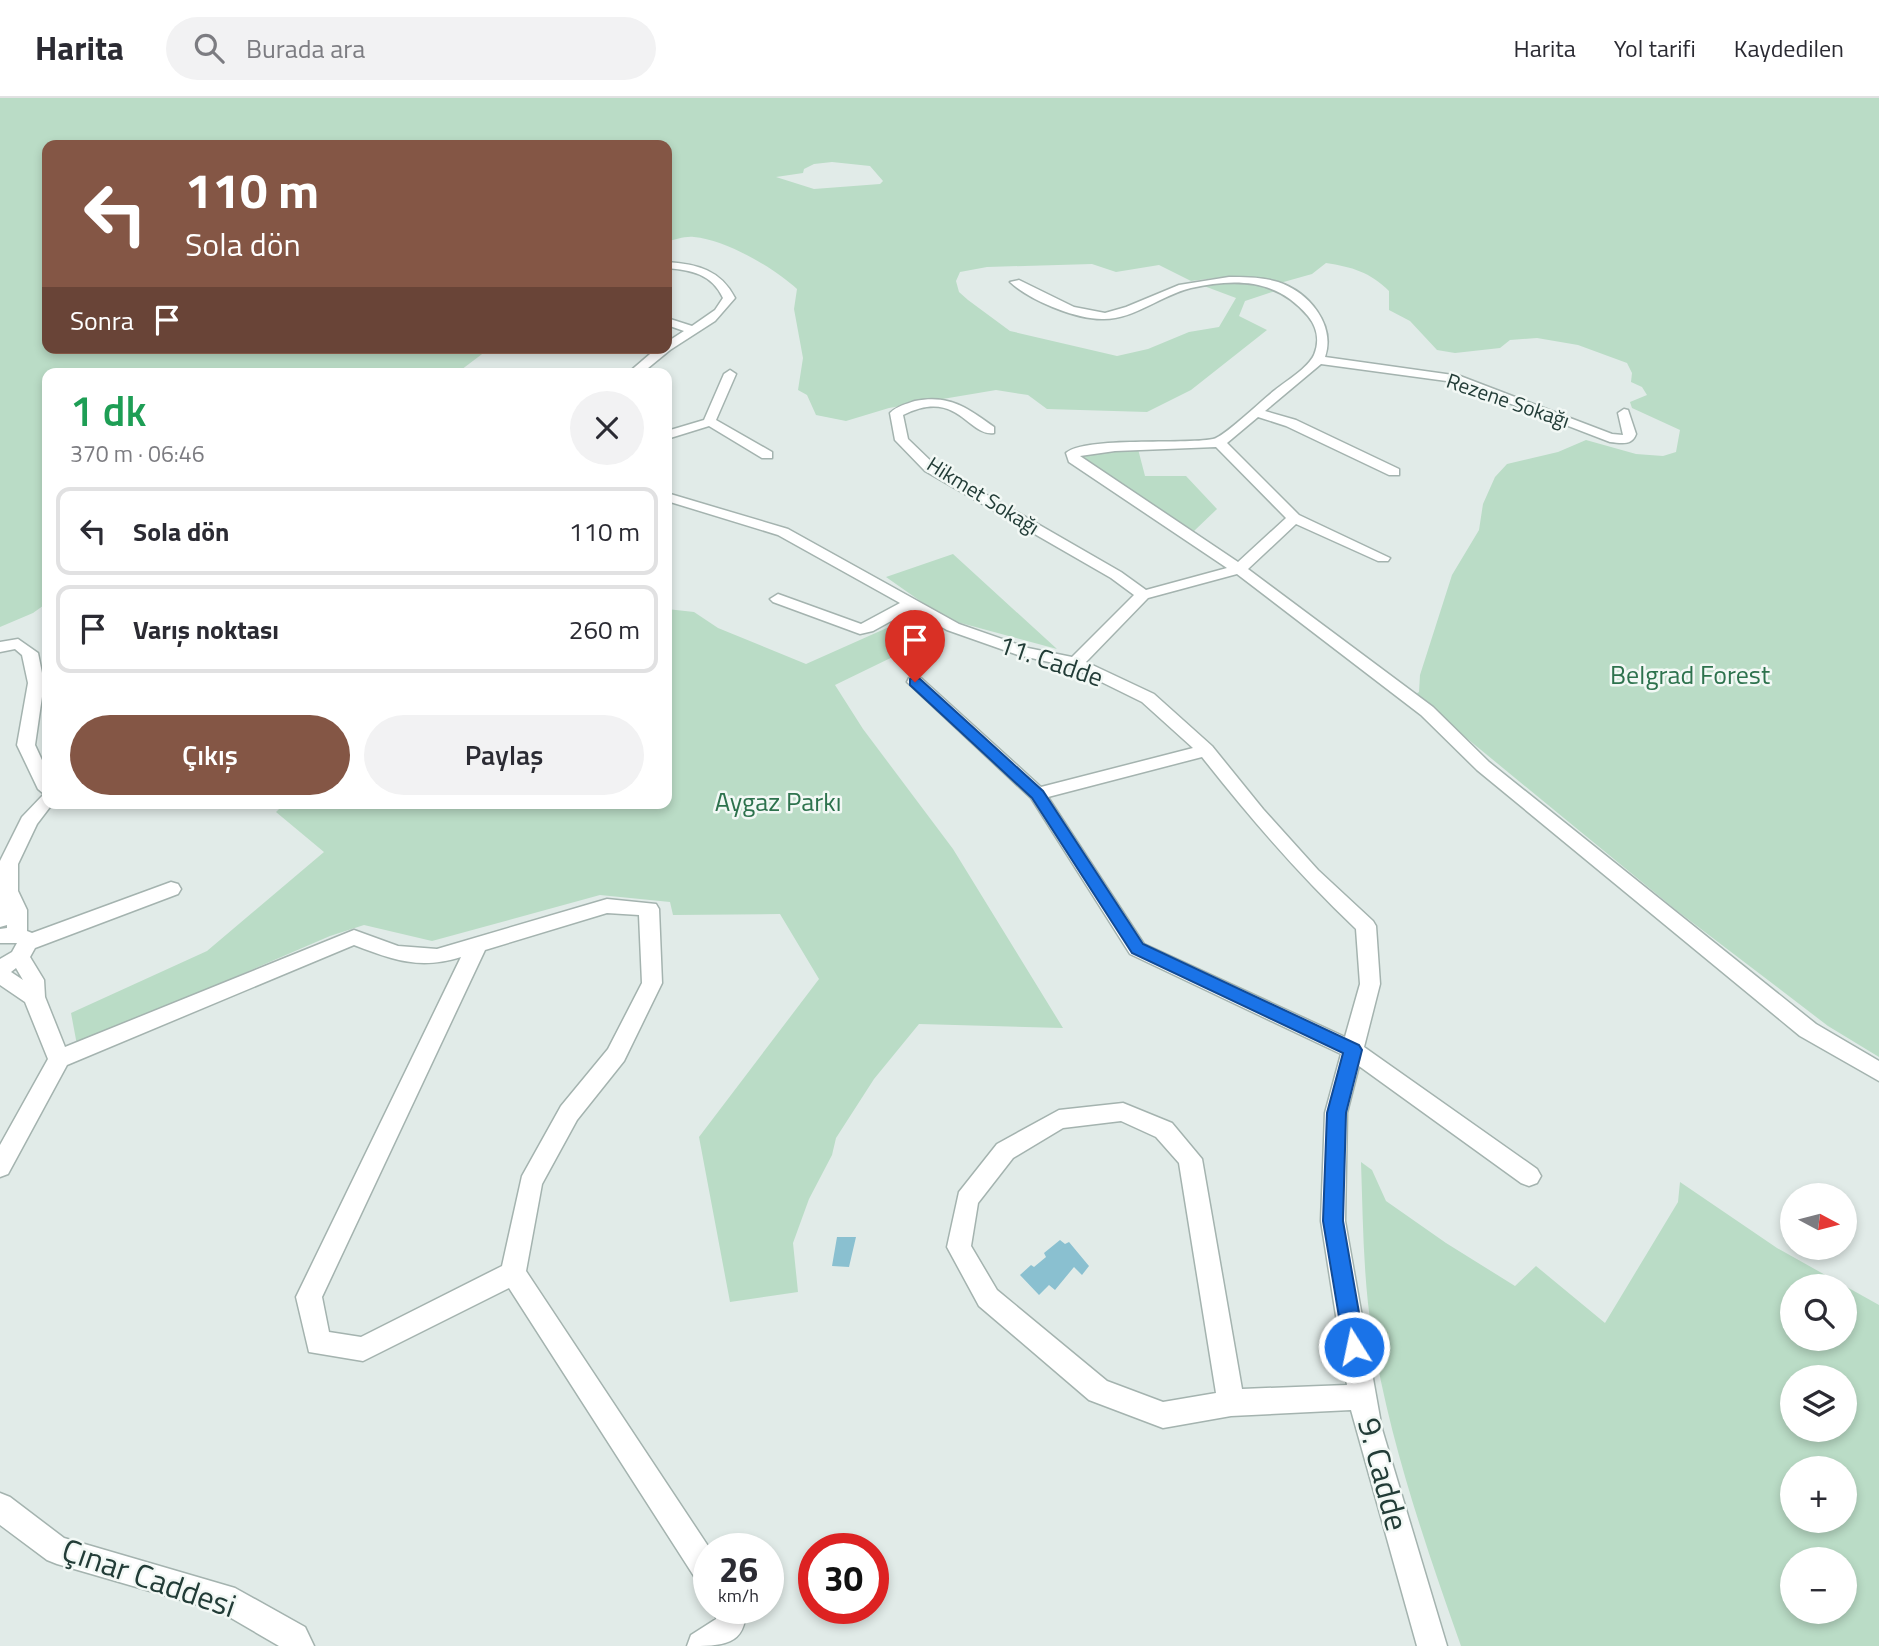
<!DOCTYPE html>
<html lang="tr">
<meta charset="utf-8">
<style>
body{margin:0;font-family:"Titillium Web",sans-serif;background:#f2f2f3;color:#2b2b33;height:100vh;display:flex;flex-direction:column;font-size:26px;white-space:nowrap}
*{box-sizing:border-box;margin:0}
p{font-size:23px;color:#7c7c81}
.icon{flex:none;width:38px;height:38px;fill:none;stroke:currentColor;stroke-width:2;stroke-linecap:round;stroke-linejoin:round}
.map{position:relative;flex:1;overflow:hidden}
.drawer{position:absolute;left:42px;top:270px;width:630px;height:441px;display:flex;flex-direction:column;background:#fff;border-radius:14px;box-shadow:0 4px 10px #0003}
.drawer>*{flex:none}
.hud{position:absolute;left:42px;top:42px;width:630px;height:214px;border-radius:14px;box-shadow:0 4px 10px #0003;background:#845645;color:#fff;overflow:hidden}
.needle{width:46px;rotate:97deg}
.controls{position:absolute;left:1780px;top:1085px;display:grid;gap:14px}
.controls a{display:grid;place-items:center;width:77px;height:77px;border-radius:50%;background:#fff;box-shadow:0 4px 10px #0003;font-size:35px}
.speed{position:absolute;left:693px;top:1435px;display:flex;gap:14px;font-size:35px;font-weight:700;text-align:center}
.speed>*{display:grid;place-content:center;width:91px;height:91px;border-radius:50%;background:#fff;box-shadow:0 4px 10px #0003;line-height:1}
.speed small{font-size:18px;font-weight:400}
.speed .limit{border:10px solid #d22;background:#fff;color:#111}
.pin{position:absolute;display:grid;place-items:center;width:60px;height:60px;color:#fff;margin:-72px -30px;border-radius:50% 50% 50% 0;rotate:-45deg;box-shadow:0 0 7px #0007}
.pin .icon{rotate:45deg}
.me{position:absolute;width:77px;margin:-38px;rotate:350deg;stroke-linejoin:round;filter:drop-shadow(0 0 5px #0008)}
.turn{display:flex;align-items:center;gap:24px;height:147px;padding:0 28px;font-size:32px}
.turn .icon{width:91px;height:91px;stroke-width:2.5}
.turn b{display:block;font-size:49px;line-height:60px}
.then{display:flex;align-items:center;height:66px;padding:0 28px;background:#0003;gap:14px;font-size:26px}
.round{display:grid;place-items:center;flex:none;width:74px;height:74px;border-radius:37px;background:#f2f2f3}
.overview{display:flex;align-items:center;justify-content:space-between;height:119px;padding:0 28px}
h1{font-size:42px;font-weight:600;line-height:52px;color:#1e9e55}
.action{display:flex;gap:14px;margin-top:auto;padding:14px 28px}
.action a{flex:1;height:80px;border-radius:42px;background:#845645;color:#fff;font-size:28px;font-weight:600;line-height:80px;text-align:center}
.action a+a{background:#f2f2f3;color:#2b2b33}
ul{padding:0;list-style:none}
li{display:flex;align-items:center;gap:21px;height:88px;margin:0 14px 10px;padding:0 14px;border:4px solid #e1e1e2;border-radius:14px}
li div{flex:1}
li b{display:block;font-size:26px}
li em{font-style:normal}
header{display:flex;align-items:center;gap:42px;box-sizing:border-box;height:98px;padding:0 35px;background:#fff;border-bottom:2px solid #e1e1e2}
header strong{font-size:33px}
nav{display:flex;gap:38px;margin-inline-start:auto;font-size:24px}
.search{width:490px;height:63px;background:#f2f2f3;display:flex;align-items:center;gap:18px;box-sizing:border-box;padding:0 24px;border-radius:38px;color:#7c7c81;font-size:26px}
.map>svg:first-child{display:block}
</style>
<header>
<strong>Harita</strong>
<div class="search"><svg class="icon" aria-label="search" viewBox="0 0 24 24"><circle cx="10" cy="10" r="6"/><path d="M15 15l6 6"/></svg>Burada ara</div>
<nav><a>Harita</a><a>Yol tarifi</a><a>Kaydedilen</a></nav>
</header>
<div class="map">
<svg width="1879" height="1548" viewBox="0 0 1879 1548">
<rect width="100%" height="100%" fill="#e1ebe8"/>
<path fill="#badcc6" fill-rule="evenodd" d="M0 0H1879V959L1828 928 1676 812 1414 597 1419 594 1420 577 1452 477 1479 432 1483 406 1495 379 1507 366 1558 354 1586 342 1636 356 1663 358 1676 354 1680 332 1632 310 1630 304 1647 297 1642 289 1631 284 1632 275 1627 265 1578 247 1537 240 1510 242 1500 250 1455 255 1437 252 1410 223 1389 212V193C1370 174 1352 169 1326 165L1312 176 1280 185 1224 179 1191 183 1159 167 1116 174 1092 166 987 169 960 174 956 183 959 194 968 202 1010 233 1117 258 1148 251 1189 234 1219 229 1236 200 1204 188C1225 181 1258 184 1278 192L1245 203 1239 218 1267 232 1191 292 1147 314 1047 311 1028 297 996 292 889 310 846 323 816 317 807 297 798 292 803 260 794 211 797 191C773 169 726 142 694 139 684 138 676 142 667 143V47H47V250H490L457 275H47V505L33 515 0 529ZM832 64 870 68 883 83 880 86 814 91 776 79 803 75 804 71 814 66Z
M1138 351 1145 378H1186L1217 411 1194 433 1084 362V358Z
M953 456 1057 551 957 524 923 505 886 479Z
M667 511 694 514 718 530 806 566 916 517 942 535 835 587 863 631 953 751 1063 930 919 926 874 981 836 1040 832 1057 809 1101 793 1145 798 1194 730 1204 699 1039 819 881 780 816 673 817 670 804 600 797 432 843 364 827 330 838 77 947 71 915 207 853 324 754 276 714 285 705H667Z
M1361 1064 1372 1072 1386 1103 1446 1145 1515 1188 1536 1168 1605 1225 1678 1104 1680 1084 1777 1150 1879 1207V1548H1461C1425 1446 1389 1342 1372 1235 1363 1179 1363 1121 1361 1064ZM1844 1188V1241H1792V1188ZM1792 1279H1844V1332H1792ZM1792 1370H1844V1423H1792ZM1844 1461V1514H1792V1461Z"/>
<path fill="#8ac0d0" d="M837 1139H856L849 1169 832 1168Z
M1060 1142 1065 1146 1069 1144 1089 1168 1082 1177 1074 1169 1055 1192 1049 1187 1039 1197 1020 1177 1031 1167 1034 1169 1046 1159 1044 1155Z"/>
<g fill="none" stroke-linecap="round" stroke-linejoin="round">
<g stroke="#a4b3af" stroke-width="3">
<path id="minor" d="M667 164C697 166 721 172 735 200L715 223 670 252 642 275H628L657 250H667V244L684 233 667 227V220L692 228 715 212 723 200C712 176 691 172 667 170Z
M1229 179C1245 179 1262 179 1278 184 1309 194 1336 227 1325 259L1460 278 1612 336 1623 337 1618 315 1624 311 1628 312 1636 336C1632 348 1621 345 1610 344L1454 284 1321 266 1265 313 1296 322 1399 371V377H1389L1286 328 1258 319 1227 345 1299 417 1390 460 1388 463H1378L1296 426 1248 471 1433 609 1489 664 1816 926 1879 963V983L1800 938 1477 672 1421 617 1237 476 1148 500 1086 564 1154 596 1212 648 1263 711 1318 772 1373 823 1376 828 1380 886 1364 949 1537 1071 1541 1078 1537 1085 1529 1088 1521 1085 1359 968 1347 1015 1345 1123 1382 1331 1447 1548H1417L1351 1312 1231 1318 1163 1330 1089 1302 979 1208 947 1149 959 1094 997 1046 1059 1012 1123 1005 1172 1025 1202 1061 1242 1291 1347 1287 1321 1123 1325 1015 1341 956 1130 856 1031 700 907 584 909 580H921L1041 689 1193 650 1142 604 1071 569 1018 557 947 532 911 512 873 533 860 536 773 504 770 501 778 496 861 526 900 505 778 437 667 403V395L788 431 959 526 1028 550 1072 559 1134 497 1111 480 925 373 895 342 890 315C897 308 906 306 915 303 949 296 968 310 994 329V335C968 339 958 289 903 317L908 341 935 367 1121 474 1146 492 1227 470 1069 364 1066 355C1086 338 1183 347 1213 341 1224 339 1263 301 1275 292 1286 283 1308 270 1314 257 1320 243 1317 229 1308 218 1277 181 1236 180 1191 190 1161 197 1134 222 1102 221 1075 221 1029 202 1010 184L1019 182 1074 209 1105 215 1126 209 1179 187ZM1216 349 1286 420 1238 464 1080 358 1115 353ZM1202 659C1250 720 1299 777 1356 831L1360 886 1345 939 1144 846 1048 699ZM1121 1023 1156 1039 1179 1065 1216 1295 1163 1304 1107 1283 997 1192 971 1148 978 1105 1013 1060 1063 1030Z
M730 272 736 276 716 322 772 354V360H762L709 328 667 341V333L704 322 724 276Z
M18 541 38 555 44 585 35 647 47 673V705H53L37 726 18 766V793L27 812V833L32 835 171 784 178 786 181 791 178 796 35 850 30 859 44 882 45 899 65 949 354 832 398 848 437 851 607 801 656 806 659 811 662 885 624 963 577 1022 542 1086 526 1173 710 1451 709 1491 699 1486 509 1190 363 1263 309 1254 296 1199 461 859C420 872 393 862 354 847L67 967 8 1076 0 1079V1047L48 961 25 904 0 887V861L12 854 17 845H0V831L7 830V827L0 829V763L22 719 44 696 38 691 17 647 28 585 22 557 15 551 0 554V544ZM607 815 639 817 642 885 608 951 561 1008 522 1078 502 1168 361 1239 329 1234 322 1199 485 852ZM16 870 23 882 11 874Z
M0 1395 10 1399 64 1440 235 1490 305 1529 314 1548H279L219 1513 57 1466 47 1462 0 1427Z
M716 1510H746C746 1548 723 1548 687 1548L691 1537 716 1521Z"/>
</g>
<use href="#minor" fill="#fff" fill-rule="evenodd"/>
</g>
<path fill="#1a73e8" stroke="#114b97" stroke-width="2" d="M915 580 920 581 1043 693 1143 846 1359 947 1362 952 1346 1015 1343 1123 1365 1249 1362 1256 1354 1259 1347 1256 1344 1249 1323 1123 1327 1015 1343 955 1132 855 1032 700 910 587V581Z"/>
<g text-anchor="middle" stroke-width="5" stroke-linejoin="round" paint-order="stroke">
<g font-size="21" fill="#223c37" stroke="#f2f8f5">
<text transform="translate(1508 303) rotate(19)" y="7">Rezene Sokağı</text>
<text transform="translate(983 398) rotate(32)" y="7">Hikmet Sokağı</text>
</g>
<g font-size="26" fill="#223c37" stroke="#f2f8f5">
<text transform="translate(1051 563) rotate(19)" y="9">11. Cadde</text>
</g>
<g font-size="26" fill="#2d724d" stroke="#f2f8f5">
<text x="1690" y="586">Belgrad Forest</text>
<text x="778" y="713">Aygaz Parkı</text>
</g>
<g font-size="32" fill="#223c37" stroke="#f2f8f5">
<text transform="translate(1383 1376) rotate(75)" y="11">9. Cadde</text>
<text transform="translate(149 1480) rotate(19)" y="11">Çınar Caddesi</text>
</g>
</g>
</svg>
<div class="controls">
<a><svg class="needle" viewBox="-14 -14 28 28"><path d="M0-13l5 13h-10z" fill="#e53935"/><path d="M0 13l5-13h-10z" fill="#7c7c81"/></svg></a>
<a><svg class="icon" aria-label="search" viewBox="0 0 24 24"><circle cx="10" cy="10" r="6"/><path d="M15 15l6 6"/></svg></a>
<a><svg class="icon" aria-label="layers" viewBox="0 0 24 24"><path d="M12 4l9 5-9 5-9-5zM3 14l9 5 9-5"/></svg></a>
<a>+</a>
<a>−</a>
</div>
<div class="speed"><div>26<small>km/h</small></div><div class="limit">30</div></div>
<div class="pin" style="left:915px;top:584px;background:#d93025"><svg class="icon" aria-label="arrive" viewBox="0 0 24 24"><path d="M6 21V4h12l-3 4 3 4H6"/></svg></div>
<svg class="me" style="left:1354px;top:1249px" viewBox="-20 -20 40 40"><circle r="17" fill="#1a73e8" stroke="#fff" stroke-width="3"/><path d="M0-11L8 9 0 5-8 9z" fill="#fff"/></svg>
<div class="hud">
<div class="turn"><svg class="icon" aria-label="left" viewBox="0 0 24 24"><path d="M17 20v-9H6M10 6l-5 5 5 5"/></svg><div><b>110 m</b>Sola dön</div></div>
<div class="then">Sonra<svg class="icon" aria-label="arrive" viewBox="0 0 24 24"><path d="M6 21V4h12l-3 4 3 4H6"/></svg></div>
</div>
<section class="drawer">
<div class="overview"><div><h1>1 dk</h1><p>370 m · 06:46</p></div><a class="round"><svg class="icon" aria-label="close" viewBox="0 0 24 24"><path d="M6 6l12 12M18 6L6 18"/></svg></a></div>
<ul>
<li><svg class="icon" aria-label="left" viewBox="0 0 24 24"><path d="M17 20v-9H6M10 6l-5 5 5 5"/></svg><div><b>Sola dön</b></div><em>110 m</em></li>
<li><svg class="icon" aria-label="arrive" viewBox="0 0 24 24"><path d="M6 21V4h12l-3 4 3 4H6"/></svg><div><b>Varış noktası</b></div><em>260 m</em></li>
</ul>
<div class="action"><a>Çıkış</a><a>Paylaş</a></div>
</section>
</div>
